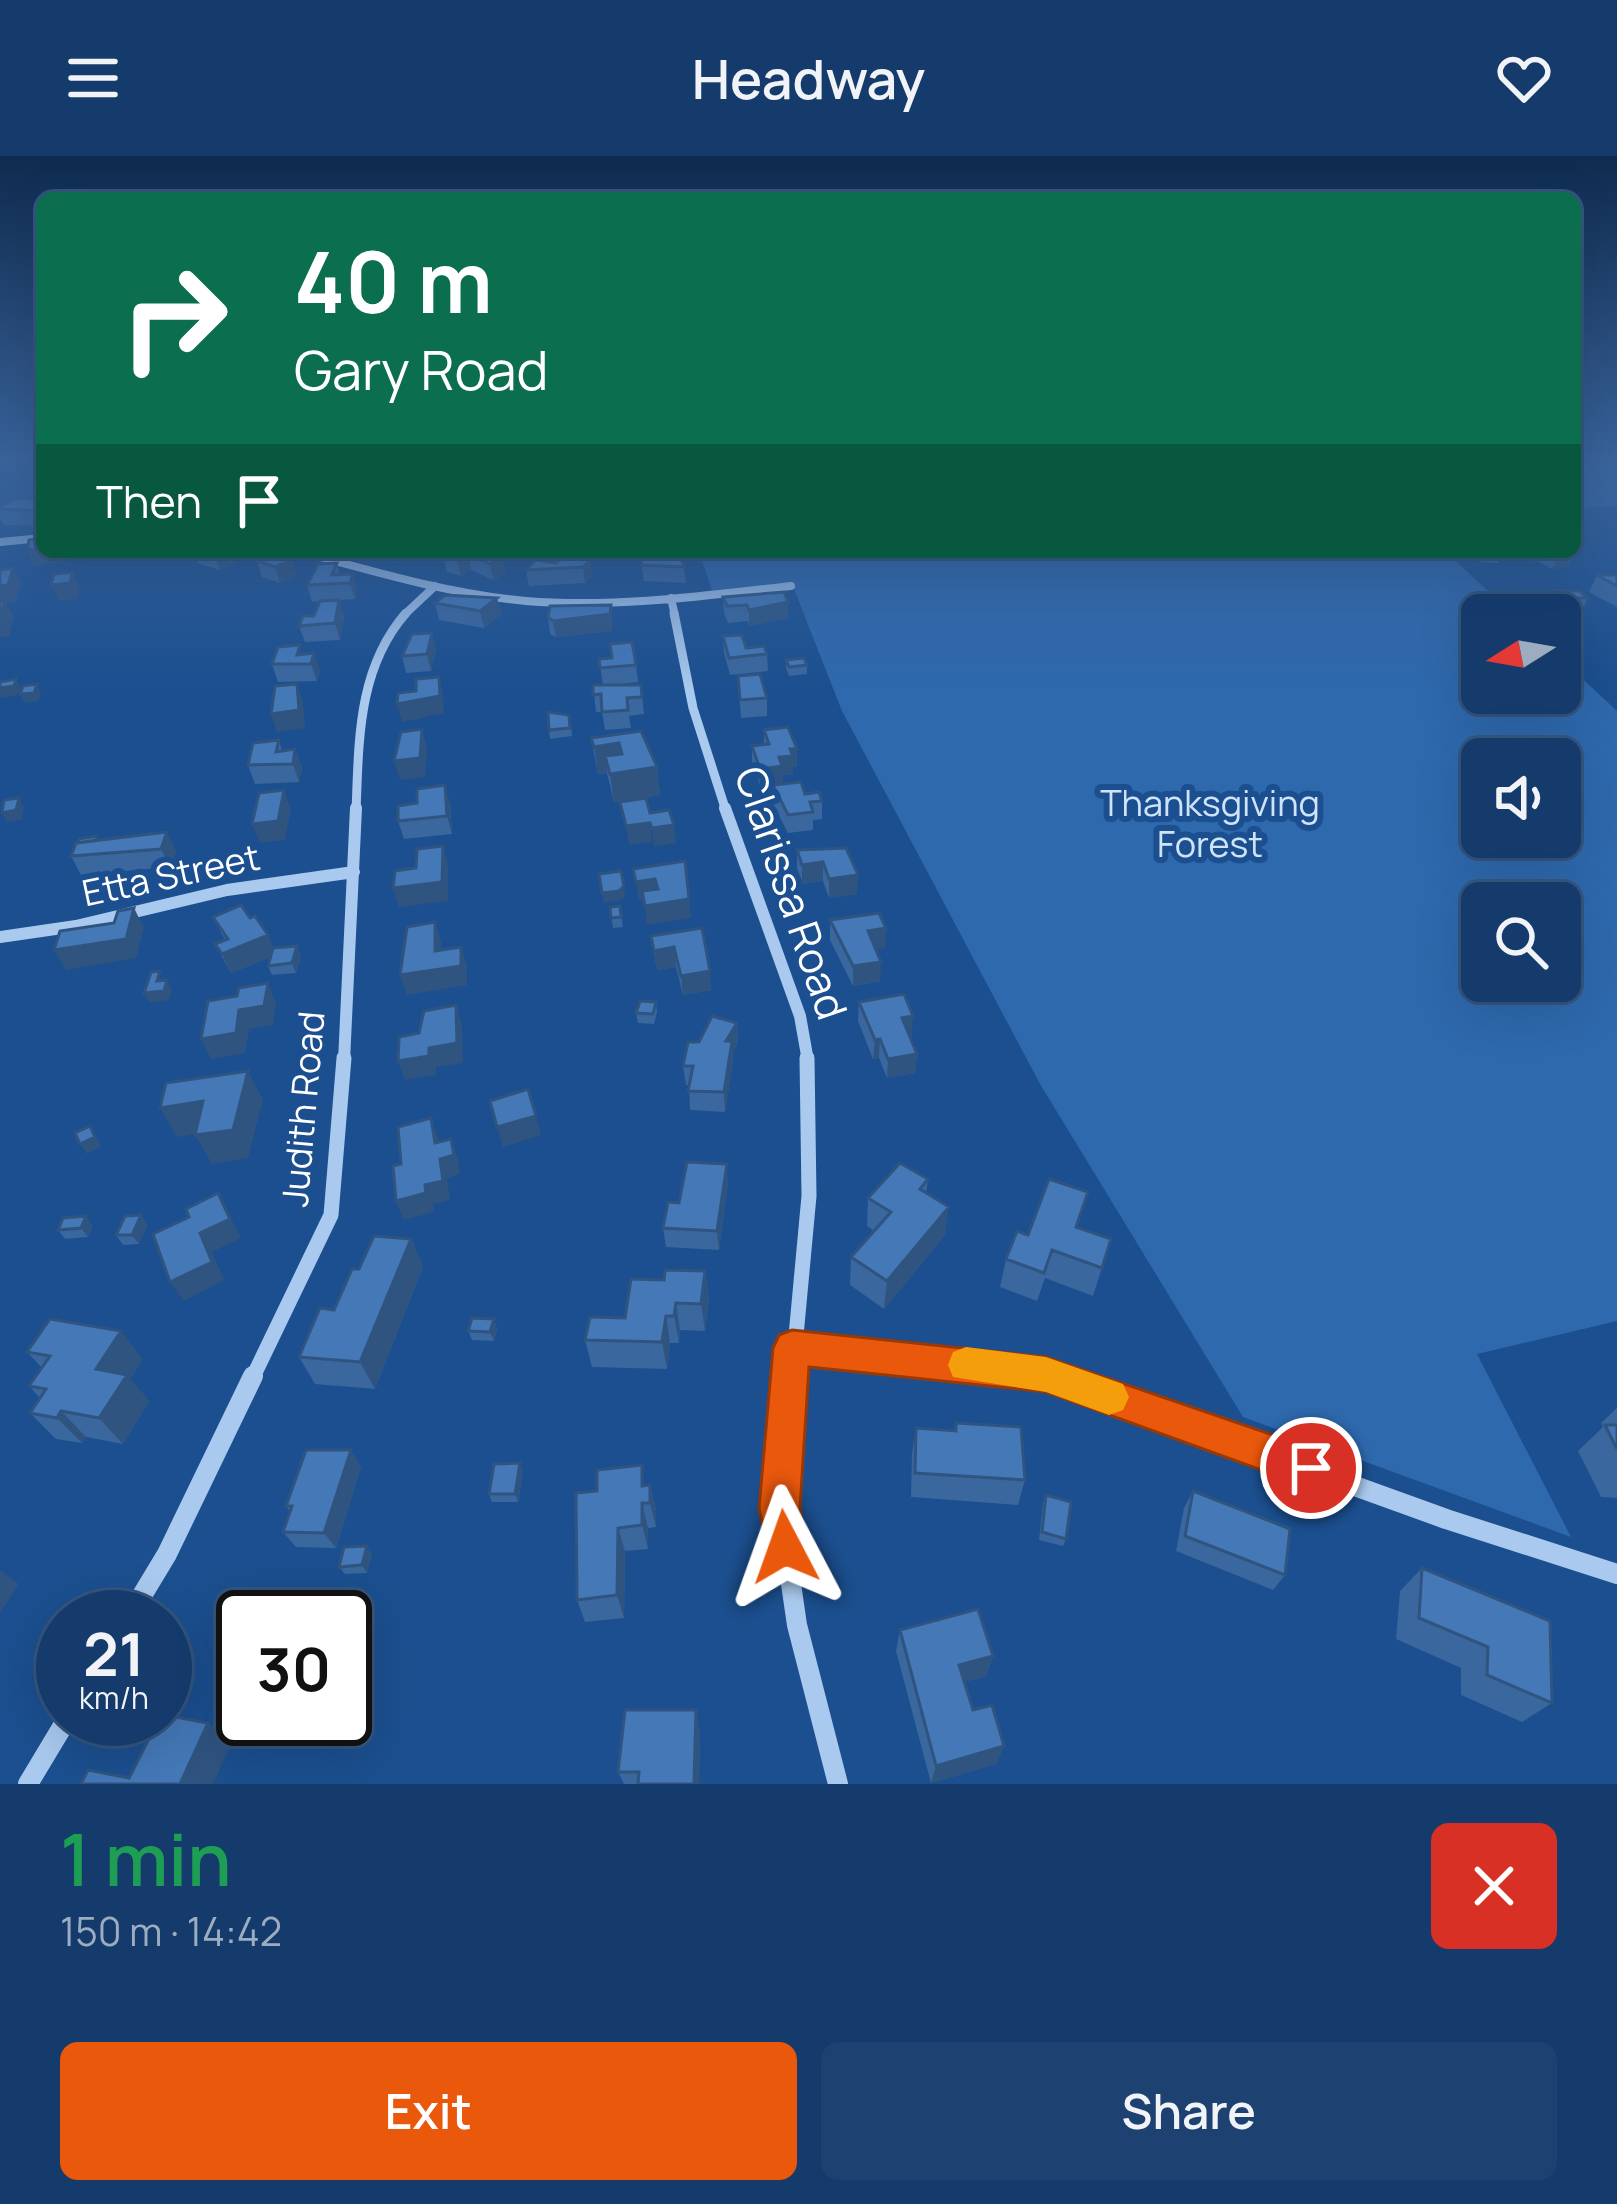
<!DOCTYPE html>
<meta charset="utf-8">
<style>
body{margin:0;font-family:Manrope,sans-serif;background:#1d4271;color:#f1f3f6;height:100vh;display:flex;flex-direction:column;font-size:45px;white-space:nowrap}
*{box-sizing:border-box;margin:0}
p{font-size:39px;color:#9dadc1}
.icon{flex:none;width:66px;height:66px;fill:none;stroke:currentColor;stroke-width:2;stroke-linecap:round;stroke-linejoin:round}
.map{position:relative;height:1628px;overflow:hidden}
.details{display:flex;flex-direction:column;background:#143b6b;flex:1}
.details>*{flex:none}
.guide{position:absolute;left:36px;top:36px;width:1545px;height:366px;border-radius:18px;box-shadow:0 12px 48px #0002,0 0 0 3px #33557e;background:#0b6e4f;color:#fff;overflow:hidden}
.needle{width:78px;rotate:259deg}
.buttons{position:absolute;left:1461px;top:438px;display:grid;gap:24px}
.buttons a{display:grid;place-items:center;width:120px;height:120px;border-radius:18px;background:#143b6b;box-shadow:0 12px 48px #0002,0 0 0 3px #33557e;font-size:60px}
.speed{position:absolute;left:36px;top:1434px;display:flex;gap:24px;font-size:60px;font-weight:700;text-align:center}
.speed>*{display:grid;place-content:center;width:156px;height:156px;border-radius:50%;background:#143b6b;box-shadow:0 12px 48px #0002,0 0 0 3px #33557e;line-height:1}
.speed small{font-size:30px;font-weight:400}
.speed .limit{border:6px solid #111;border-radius:18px;background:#fff;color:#111}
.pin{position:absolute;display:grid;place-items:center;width:102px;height:102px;color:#fff;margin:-51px;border:6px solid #fff;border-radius:50%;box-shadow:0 3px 12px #0007}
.me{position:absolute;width:132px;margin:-66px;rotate:356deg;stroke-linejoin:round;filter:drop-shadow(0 0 9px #0008)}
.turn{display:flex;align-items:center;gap:42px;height:252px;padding:0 60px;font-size:54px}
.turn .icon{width:156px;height:156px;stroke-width:2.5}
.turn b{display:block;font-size:84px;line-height:102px}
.then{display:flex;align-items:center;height:114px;padding:0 60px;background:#0003;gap:24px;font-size:45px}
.round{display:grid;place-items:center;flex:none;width:126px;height:126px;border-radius:18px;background:#1d4271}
.overview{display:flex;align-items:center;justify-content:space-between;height:204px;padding:0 60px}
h1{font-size:72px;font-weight:600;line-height:90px;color:#1e9e55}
.action{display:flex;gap:24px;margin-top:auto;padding:24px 60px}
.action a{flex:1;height:138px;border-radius:18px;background:#ea580c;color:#fff;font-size:48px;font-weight:600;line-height:138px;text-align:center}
.action a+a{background:#1d4271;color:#f1f3f6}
header{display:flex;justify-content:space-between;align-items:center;height:156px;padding:0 60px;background:#143b6b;font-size:54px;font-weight:600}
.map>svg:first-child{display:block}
</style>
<header><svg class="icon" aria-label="menu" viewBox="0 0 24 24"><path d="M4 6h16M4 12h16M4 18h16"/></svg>Headway<svg class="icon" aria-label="heart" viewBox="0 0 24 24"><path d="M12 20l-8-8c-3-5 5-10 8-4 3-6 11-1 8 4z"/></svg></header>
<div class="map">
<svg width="1617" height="1628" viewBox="0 0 1617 1628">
<rect width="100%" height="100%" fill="#1b4f8f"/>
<path fill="#2e69ad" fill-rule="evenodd" d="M1575 306H1617V350L1575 352Z
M699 396H1446L1514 459H1482V537H1560V502L1617 555V1165L1477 1198 1571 1381 1243 1261 1040 928 842 555 792 428 712 434ZM1482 603H1560V681H1482ZM1482 747H1560V825H1482Z"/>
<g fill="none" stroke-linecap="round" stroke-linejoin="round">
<path stroke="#a9c9ee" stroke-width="8" d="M0 386 42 382
M302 396C376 416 449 438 526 445 614 452 703 440 791 430
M671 442 675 460
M403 460 435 430"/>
<path stroke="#a9c9ee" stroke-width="9" d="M674 457 693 552 726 655
M356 655C359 586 357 513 406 457"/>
<path stroke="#a9c9ee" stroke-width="12" d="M725 652 800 860 808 905
M0 781 76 770 227 734 354 716
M344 905 356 652"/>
<path stroke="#a9c9ee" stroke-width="15" d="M792 1192 1059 1223
M252 1223 331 1059 344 902
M792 1223 809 1040 807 902"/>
<path stroke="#a9c9ee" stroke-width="20" d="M792 1220 780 1352 797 1469 838 1628
M1051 1220 1446 1363 1617 1418
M129 1461 167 1398 253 1220
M28 1628 67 1563"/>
</g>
<path fill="#3a679d" d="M42 343V370L4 369 0 361V351Z
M194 396H238L240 400 234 403 235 407 220 414 199 408Z
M372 396H412V399L399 406Z
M489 396 506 417 493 424 471 414 461 420 447 416 443 400Z
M1476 396H1499L1501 399 1498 407 1481 406Z
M1538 396H1575L1568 411 1552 413 1534 403Z
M640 400 684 411 686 427 644 425Z
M590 404 592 420 585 427 529 430 526 414 556 407Z
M257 405 297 420 280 427 262 421Z
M337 407 340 419 353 418 357 434 355 443 339 444 344 460 340 484 305 486 299 470 314 460 320 445 312 446 307 429Z
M1597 419H1617V451L1589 436Z
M1556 435 1588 442 1584 450H1560L1552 443Z
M723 441 788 446V462L749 470 748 465 728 467 724 457Z
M497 442 501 458 484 472 439 464 435 447Z
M611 449 612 475 556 481 550 478 548 461Z
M432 477 436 494 431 515 406 517 402 500Z
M723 480 746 492 767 498 768 515 730 519 724 497Z
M303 498 320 515 317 525 278 526 272 508Z
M599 503 636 509 638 526 610 529H641L644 558 629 560 631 572 605 574 602 556H596L593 529H603Z
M786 504 807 509V518L789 520 786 512Z
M738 520 767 542V560L741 562Z
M571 568 572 580 550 583 549 574Z
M764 574 797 593V611H793V618L783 619V628L822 645V663L813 664V674L788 677 773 648V630L761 631 752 608V590L764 588Z
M591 582 657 611 660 639 614 646 607 617 598 618Z
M279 584 282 595 295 593 302 612 299 626 255 628 248 609Z
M450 647 452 678 404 683 398 665Z
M99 684 176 695 170 711 81 719 71 700Z
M846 692 857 738 829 742 823 725 802 728 797 712V694Z
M620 750 623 771 613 772 610 751Z
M213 761 250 762 273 792 301 800 296 817 272 819 268 810 270 801 231 817 215 788 225 784Z
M830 764 885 792 876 793 880 825 853 830 830 784Z
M702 772 711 834 683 839 676 811 657 814 651 780Z
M656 846 657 856 654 868 638 867 636 857Z
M859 846 912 880H909L917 898 915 917 887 922 879 902 873 903 858 865Z
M737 867 738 887 733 895V905L725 956 690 954 689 929H686L683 910 699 886Z
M928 1023 926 1037 945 1079 884 1153 850 1129 851 1101 874 1075 867 1070 868 1042Z
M728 1027 719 1094 666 1091 663 1072 679 1047Z
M141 1059 147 1069 139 1088 123 1089 116 1079Z
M93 1070 88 1081 65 1083 58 1074Z
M1078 1072 1111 1083 1093 1140 1045 1122 1037 1145 1000 1131 1006 1103 1028 1079Z
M411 1083 423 1111 375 1233 315 1228 299 1201 334 1154Z
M705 1115 709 1143 705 1175 680 1174 679 1187H670L667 1213 592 1211 585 1184 625 1162 664 1124Z
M494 1163 497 1173 494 1185 472 1184 468 1175Z
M27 1196 143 1203 130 1223 149 1245 123 1288 86 1281 82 1287 56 1283 30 1257 40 1242 29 1230 42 1212Z
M1617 1252V1342L1601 1341 1578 1295 1603 1271 1601 1267Z
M956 1267 1025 1324 1018 1349 911 1341 912 1298 916 1272 954 1275Z
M361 1311 336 1392 296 1391 283 1376 290 1356 286 1350Z
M523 1315 518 1346H492L489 1338Z
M650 1329 656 1354V1371L648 1372V1393L625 1395 624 1462 585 1466 577 1444 576 1337Z
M1193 1335 1285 1419 1273 1434 1176 1395 1184 1352Z
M1046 1339 1066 1383 1063 1390 1039 1384 1043 1347Z
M372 1398 367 1417 345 1418 339 1411Z
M1422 1412 1552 1547 1522 1566 1461 1539V1512L1396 1483 1400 1435Z
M900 1474 993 1500 986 1520 964 1526 973 1554 1004 1590 996 1608 931 1627 896 1495Z
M700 1574 699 1628H624L618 1616Z"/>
<path fill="#305480" d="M42 392V396H100V400L34 410 27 394Z
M123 396H166L165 398 125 402Z
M220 396H238L240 400 234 403 235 407 220 414 214 398Z
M397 396H412V399L399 406Z
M1575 396 1568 411 1552 413 1559 397Z
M468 398 471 414 461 420 457 404Z
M503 401 506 417 493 424 490 408Z
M292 404 297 420 280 427 275 411Z
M590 404 592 420 585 427 583 411Z
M13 412 21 428 16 445 6 447 14 461 9 480 0 481V430Z
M73 416 80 432 77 443 59 445 51 429Z
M353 418 357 434 355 443 350 427Z
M497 442 501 458 484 472 480 455Z
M339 444 344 460 340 484 335 467Z
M788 446V462L749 470V454Z
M611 449 612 475 556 481 553 465Z
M432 477 436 494 431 515 427 498Z
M314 497 320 515 317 525 311 508Z
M439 521 443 538 444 557 402 566 397 548Z
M16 523 21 532 18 539 0 542V532Z
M37 528 41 537 38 545 24 547 20 538Z
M297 528 303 545 305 572 277 576 271 558Z
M422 573 427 591 425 621 400 624 394 605Z
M619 587 623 614 605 600 607 617 598 618 594 591Z
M295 593 302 612 299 626 293 608Z
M790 593H797V611H793V618L783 619V628L761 631 760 613Z
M657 611 660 639 614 646 610 618Z
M445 629 450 647 452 678 447 660Z
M284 634 291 653 285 684 260 687 252 668Z
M19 642 24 651 22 663 7 666 2 657Z
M650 667 652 686 629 689 626 670Z
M674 669 676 687 654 691 652 672Z
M167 676 176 695 170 711 161 693Z
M443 690 448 709V745L399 751 393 732Z
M823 706V725L802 728V709Z
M858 719 857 738 829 742V723Z
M655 723 657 742 639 745 636 726Z
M624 730 625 740 621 744 604 747 602 737Z
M689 743 691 762 647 769 645 750Z
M134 752 144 772 136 802 66 814 54 794 126 783Z
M435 766 441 786V813L461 791 467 810V829L407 839 400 819 435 795Z
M886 772 885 792 868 795V775Z
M268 779 276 798 231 817 222 798Z
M297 790 301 800 296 817 292 807Z
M674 791 676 811 657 814 654 795Z
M881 806 880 825 853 830V810Z
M710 815 711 834 683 839 681 820Z
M167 824 172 833 169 844 150 847 144 837Z
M268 827 276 847 273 869 249 873 245 897 211 903 201 883Z
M456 849 462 869 463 907 436 911V919L405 924 398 905 429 892Z
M913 860 912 880 900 882 902 862Z
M737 867 738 887 733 895V905L725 956 724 936 726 885Z
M880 883 879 902 873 903 875 884Z
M917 898 915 917 887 922 888 903Z
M248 915 263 944 248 1002 212 1008 195 979Z
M203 945 219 974 177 981 160 952Z
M536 960 541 979 503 991 497 971Z
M431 962 438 982 441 1002 451 983 458 1003 460 1018 447 1022 450 1044 433 1048 434 1056 404 1064 396 1045 425 1029 435 987Z
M90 970 101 990 87 998 80 988Z
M727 1008 728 1027 719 1094 717 1075Z
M218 1037 241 1082 212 1096 224 1124 184 1145 170 1126 200 1077Z
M949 1051 945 1079 884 1153 887 1125Z
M141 1059 147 1069 139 1088 132 1079Z
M86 1060 93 1070 88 1081 81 1072Z
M411 1083 423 1111 375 1233 360 1206Z
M705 1115 709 1143 705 1175 701 1148Z
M676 1147 680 1174 679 1187 674 1160Z
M666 1160 670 1187 667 1213 662 1186Z
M494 1163 497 1173 494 1185 490 1176Z
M121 1175 143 1203 130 1223 149 1245 123 1288 99 1262 96 1213Z
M61 1255 86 1281 82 1287 57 1262Z
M351 1294 361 1311 336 1392 324 1377Z
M520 1307 523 1315 518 1346 515 1338Z
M650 1329 656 1354V1371L650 1347Z
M642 1347 648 1372V1393L642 1369Z
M618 1372 625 1395 624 1462 617 1439Z
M367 1390 372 1398 367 1417 362 1409Z
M0 1414 19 1428 0 1457Z
M993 1500 986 1520 953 1529 959 1509Z
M696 1554 700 1574 699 1628H694Z
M208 1567 232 1586 213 1628H180Z
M1004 1590 996 1608 931 1627 936 1610Z"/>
<path fill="#4478b7" stroke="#305480" stroke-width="3" d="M16 342 42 343V352L40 355 0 353V351Z
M42 382V392L27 394 29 384Z
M453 396H489L503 401 490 408 468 398 457 404 443 400Z
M680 397 684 411 642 409 640 400Z
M275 398 292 404 275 411 257 405Z
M562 401 590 404 583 411 526 414 536 404 556 407Z
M337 407 332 419 353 418 350 427 307 429 318 408Z
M13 412 8 429 0 430V414Z
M73 416 70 427 51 429 54 418Z
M1597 419H1617V430Z
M1556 435H1579L1588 442H1564Z
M784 436 788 446 749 454 747 449 727 450 723 441Z
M445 439 497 442 480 455 435 447Z
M339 444 335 467 299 470 303 460H314L320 445Z
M5 445 0 463V446Z
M611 449 610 458 553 465 548 461 550 450Z
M432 477 427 498 402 500 412 478Z
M742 479 746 492 764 490 767 498 729 502 723 480Z
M632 486 636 509 600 512 599 503 612 502 610 488Z
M300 489 297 499 314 497 311 508H272L278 491Z
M804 502 807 509 789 511 786 504Z
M760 518 767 542 740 544 738 520Z
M439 521 440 540 397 548 398 537 416 535V523Z
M16 523 14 530 0 532V526Z
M37 528 34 537 20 538 23 530Z
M297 528 299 554 271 558 275 530Z
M593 529H641L642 541 627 542 628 554 602 556 601 538 593 539Z
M548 556 569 559 570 572 549 574Z
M788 571 797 593H790L793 600 779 601 782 610 760 613 752 590 769 588 764 574Z
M422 573 420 602 394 605 401 576Z
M641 575 657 611 610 618 605 600 622 598 619 587 594 591 591 582Z
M279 584 276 596 295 593 293 608 248 609 253 587Z
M801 626 805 638 819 636 822 645 810 646 813 656 788 659 773 629Z
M445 629 447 660 398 665V650L417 647V633Z
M284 634 278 665 252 668 259 637Z
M19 642 16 654 2 657 4 644Z
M646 642 650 657 669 654 674 669 652 672 650 667 626 670 620 646Z
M167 676 161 693 71 700 76 687Z
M97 680 96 684 78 687 79 683Z
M443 690 442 726 393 732 395 715 416 712 417 693Z
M846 692 858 719 829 723 823 706 802 709 797 694Z
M685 705 689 743 645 750 642 735 658 733 655 723 636 726 633 713Z
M621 715 624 730 619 735 602 737 599 718Z
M241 749 250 762 255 760 268 779 222 798 215 788 228 783 213 761Z
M620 750 621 761 611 762 610 751Z
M134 752 126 783 54 794 60 775 114 767 118 755Z
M879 757 886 772 868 775 881 806 853 810 830 764Z
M435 766V795L461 791V810L400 819 407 771Z
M702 772 710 815 681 820 674 791 654 795 651 780Z
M297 790 292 807 268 810 273 792Z
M160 815 157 825 167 824 164 835 144 837 151 816Z
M268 827 264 850 239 854 236 877 201 883 208 845 237 840 239 832Z
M904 838 913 860 902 862 917 898 888 903 880 883 875 884 859 846Z
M640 845 656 846 653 858 636 857Z
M456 849 457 887 429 892V900L398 905 399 881 419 877 424 855Z
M712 860 737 867 726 885H732L724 936 688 935 693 910H683L688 886H699Z
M248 915 233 974 195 979 203 945 160 952 166 927Z
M528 933 536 960 497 971 490 945Z
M431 962 435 987 451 983 454 999 440 1003 443 1025 425 1029 426 1037 396 1045 393 1010 401 1008 398 971Z
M90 970 95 981 80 988 75 977Z
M687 1006 727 1008 717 1075 663 1072 668 1046 679 1047Z
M900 1007 928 1023 920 1033 949 1051 887 1125 851 1101 891 1056 868 1042Z
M1049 1023 1088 1036 1076 1071 1111 1083 1102 1112 1052 1094 1044 1117 1006 1103 1017 1075 1028 1079Z
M218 1037 230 1063 200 1077 212 1106 170 1126 153 1078 189 1061 186 1053Z
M141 1059 132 1079H116L125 1060Z
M86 1060 81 1072 58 1074 63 1062Z
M374 1080 411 1083 360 1206 299 1201 320 1152 334 1154 352 1113H359Z
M665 1114 705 1115 701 1148 676 1147 674 1160H666L662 1186 585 1184 590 1161 625 1162 631 1123 664 1124Z
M472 1162 494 1163 490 1176 468 1175Z
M50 1163 121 1175 96 1213 127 1219 99 1262 61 1255 57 1262 30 1257 46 1233 29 1230 50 1200 27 1196Z
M956 1267 1021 1271 1025 1324 915 1317 916 1272 956 1275Z
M1605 1269H1617V1293Z
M306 1294H351L324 1377 283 1376 292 1350H286Z
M520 1307 515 1338H489L494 1308Z
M642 1309V1330L650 1329V1347H642V1369L618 1372 617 1439 577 1444 576 1337 597 1335V1314Z
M1193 1335 1290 1373 1285 1419 1185 1380Z
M1046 1339 1071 1346 1066 1383 1042 1376Z
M367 1390 362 1409 339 1411 344 1391Z
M1422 1412 1550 1465 1552 1547 1487 1519 1488 1491 1419 1462Z
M978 1453 993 1500 959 1509 973 1554 992 1549 1004 1590 936 1610 900 1474Z
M625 1554H696L694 1628H638L639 1616H618Z
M165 1559 208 1567 180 1628H81L88 1614 129 1622 159 1563H165Z"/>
<linearGradient id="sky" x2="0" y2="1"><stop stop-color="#0f2b4f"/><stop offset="0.57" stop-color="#39639b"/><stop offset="1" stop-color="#39639b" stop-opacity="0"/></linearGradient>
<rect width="1617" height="534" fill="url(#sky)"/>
<path fill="#ea580c" stroke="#983908" stroke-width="3" d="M792 1174 1046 1201 1311 1292 1325 1298 1331 1312 1325 1326 1311 1332 1046 1236 809 1211 800 1352 806 1391 800 1406 785 1412 770 1406 759 1352 773 1192 779 1179Z"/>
<path fill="#f59e0b" d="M966 1191 1046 1201 1123 1228 1129 1241 1123 1254 1109 1259 1046 1236 953 1221 948 1209 953 1196Z"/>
<g text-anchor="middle" stroke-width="12" stroke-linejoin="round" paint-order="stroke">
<g font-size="36" fill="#cfe3fa" stroke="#1b4f8f">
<text x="1210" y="660">Thanksgiving<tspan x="1210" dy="41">Forest</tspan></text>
</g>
<g font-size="36" fill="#fff" stroke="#1b4f8f">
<text transform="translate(171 719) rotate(-12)" y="13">Etta Street</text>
<text transform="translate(303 953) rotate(-85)" y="13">Judith Road</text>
</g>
<g font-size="42" fill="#fff" stroke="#1b4f8f">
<text transform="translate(791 737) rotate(71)" y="15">Clarissa Road</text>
</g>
</g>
</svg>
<div class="buttons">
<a><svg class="needle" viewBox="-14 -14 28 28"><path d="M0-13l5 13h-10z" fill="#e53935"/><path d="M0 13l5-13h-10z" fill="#9dadc1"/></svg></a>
<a><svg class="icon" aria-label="sound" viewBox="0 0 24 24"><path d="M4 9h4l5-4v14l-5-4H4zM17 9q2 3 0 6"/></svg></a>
<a><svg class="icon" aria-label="search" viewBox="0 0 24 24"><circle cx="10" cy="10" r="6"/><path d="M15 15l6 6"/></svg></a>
</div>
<div class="speed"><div>21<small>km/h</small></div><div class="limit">30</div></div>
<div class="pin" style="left:1311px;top:1312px;background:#d93025"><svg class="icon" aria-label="arrive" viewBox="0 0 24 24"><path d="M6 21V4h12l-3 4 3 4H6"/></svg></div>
<svg class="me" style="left:785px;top:1391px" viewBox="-20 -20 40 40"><path d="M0-17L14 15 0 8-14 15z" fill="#ea580c" stroke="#fff" stroke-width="4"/></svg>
<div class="guide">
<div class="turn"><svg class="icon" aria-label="right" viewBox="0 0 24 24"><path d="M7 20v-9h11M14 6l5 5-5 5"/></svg><div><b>40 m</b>Gary Road</div></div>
<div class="then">Then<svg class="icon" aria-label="arrive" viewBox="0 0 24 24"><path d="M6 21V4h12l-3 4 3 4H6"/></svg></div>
</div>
</div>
<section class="details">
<div class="overview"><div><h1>1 min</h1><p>150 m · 14:42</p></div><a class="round" style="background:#d93025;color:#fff"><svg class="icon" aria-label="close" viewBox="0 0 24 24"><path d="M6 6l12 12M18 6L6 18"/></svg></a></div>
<div class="action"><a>Exit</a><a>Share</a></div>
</section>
